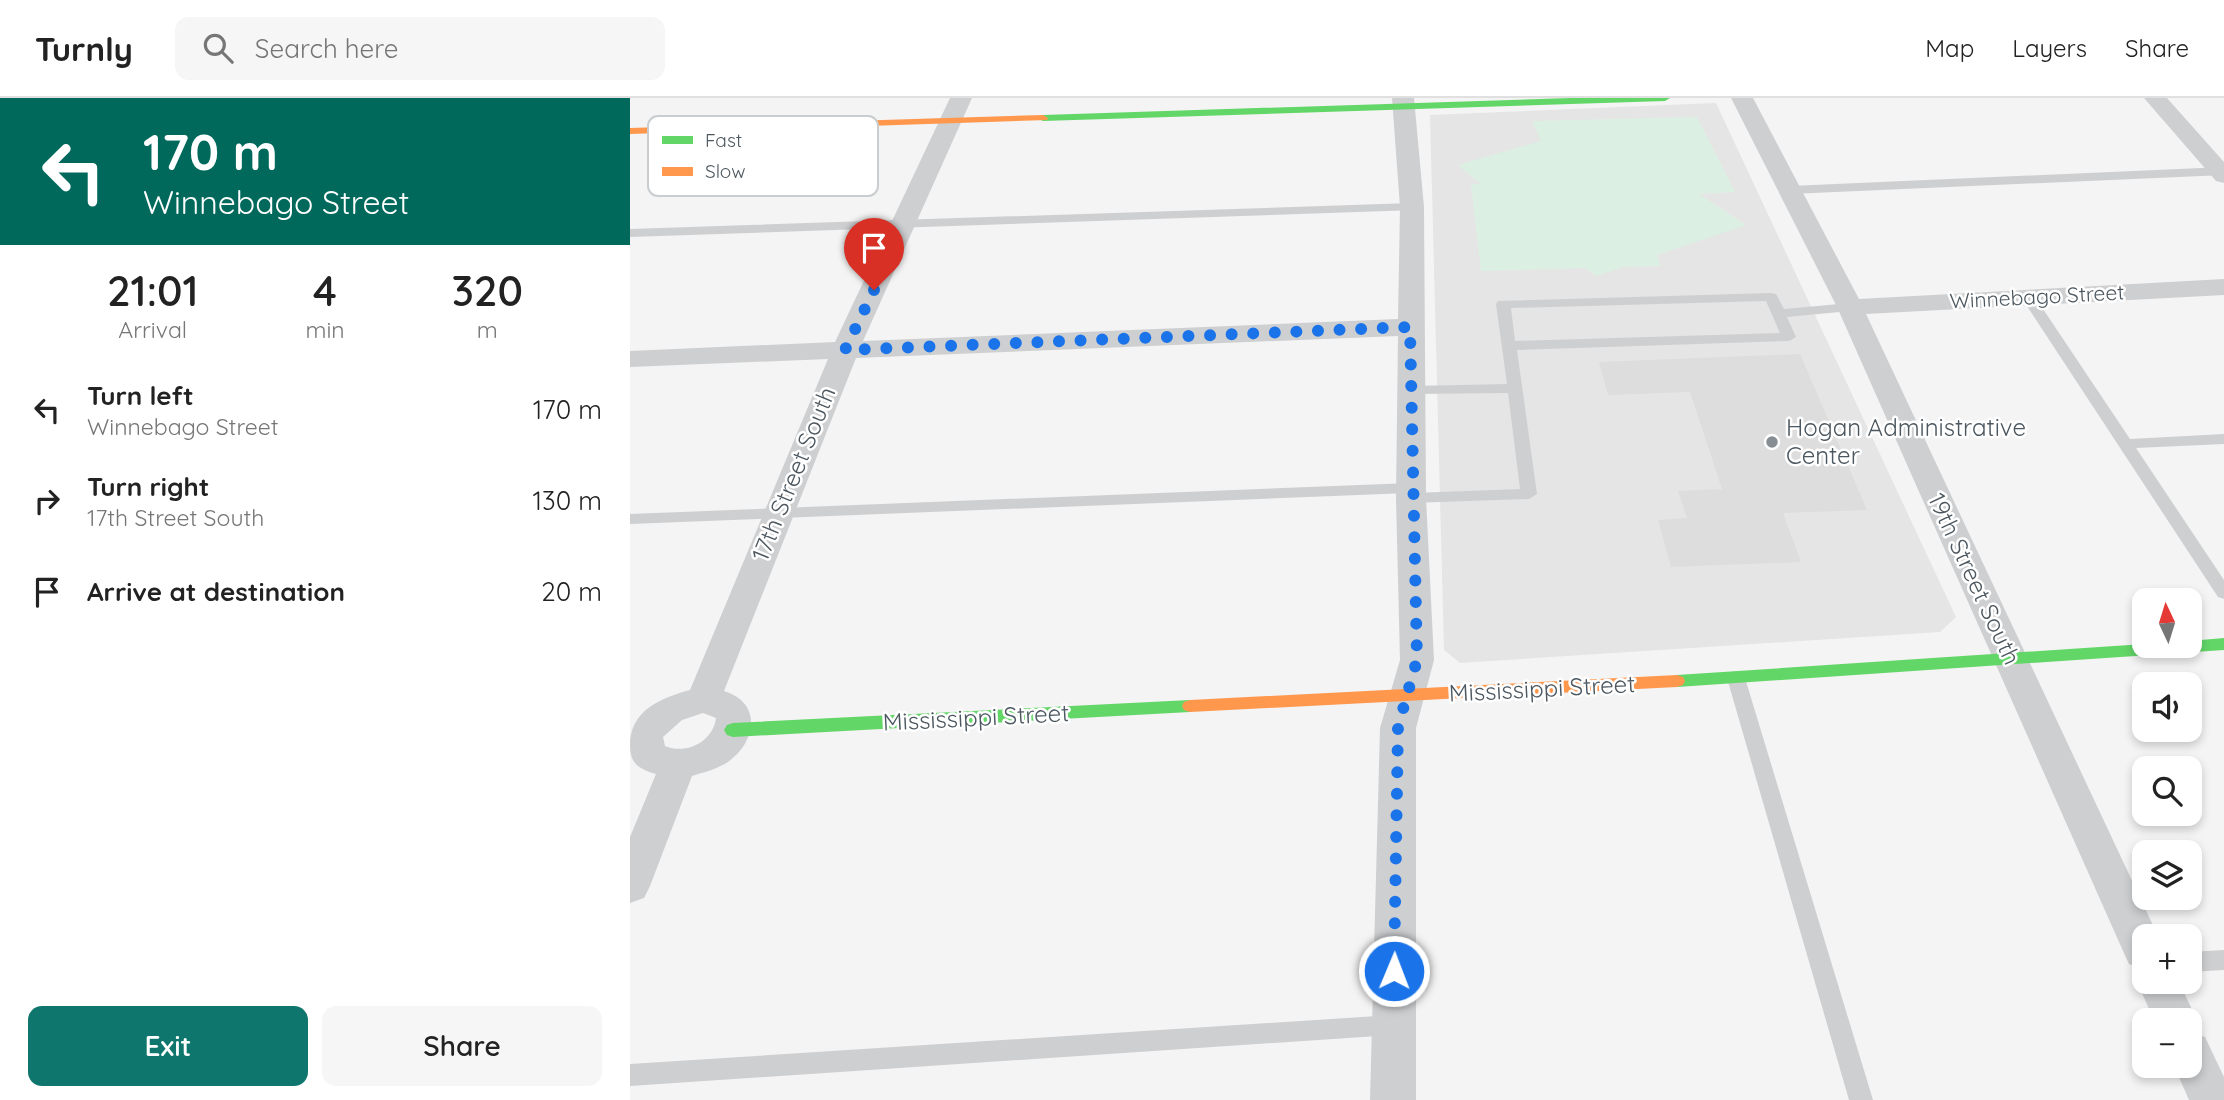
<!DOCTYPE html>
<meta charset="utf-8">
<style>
body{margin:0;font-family:Quicksand,sans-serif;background:#f6f6f6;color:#222;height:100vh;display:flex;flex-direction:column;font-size:26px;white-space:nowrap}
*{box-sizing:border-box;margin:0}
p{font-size:23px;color:#767676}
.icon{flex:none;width:38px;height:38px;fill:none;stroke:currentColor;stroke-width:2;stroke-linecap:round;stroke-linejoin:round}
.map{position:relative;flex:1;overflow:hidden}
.side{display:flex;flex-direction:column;background:#fff;width:630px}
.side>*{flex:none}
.guide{background:#00695c;color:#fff;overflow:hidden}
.needle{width:46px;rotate:356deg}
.fabs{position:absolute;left:1502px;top:490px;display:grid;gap:14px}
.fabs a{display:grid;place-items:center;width:70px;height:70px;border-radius:14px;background:#fff;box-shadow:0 4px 10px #0003;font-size:35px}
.pin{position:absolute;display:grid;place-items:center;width:60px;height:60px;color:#fff;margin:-72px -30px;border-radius:50% 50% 50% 0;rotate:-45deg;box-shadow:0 0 7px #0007}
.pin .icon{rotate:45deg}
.me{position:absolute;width:77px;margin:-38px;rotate:1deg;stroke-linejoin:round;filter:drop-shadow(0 0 5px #0008)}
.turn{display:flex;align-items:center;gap:24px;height:147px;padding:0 28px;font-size:32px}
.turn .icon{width:91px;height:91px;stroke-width:2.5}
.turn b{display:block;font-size:49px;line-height:60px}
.eta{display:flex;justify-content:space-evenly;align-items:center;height:119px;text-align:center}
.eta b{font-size:42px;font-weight:600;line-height:49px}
.primary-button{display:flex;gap:14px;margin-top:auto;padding:14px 28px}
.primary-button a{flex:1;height:80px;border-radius:14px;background:#0f766e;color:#fff;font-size:28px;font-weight:600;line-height:80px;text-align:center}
.primary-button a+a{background:#f6f6f6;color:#222}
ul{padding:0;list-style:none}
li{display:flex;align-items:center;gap:21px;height:91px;padding:0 28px}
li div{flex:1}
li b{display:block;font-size:26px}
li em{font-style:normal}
header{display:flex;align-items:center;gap:42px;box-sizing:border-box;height:98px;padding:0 35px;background:#fff;border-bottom:2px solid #e0e0e0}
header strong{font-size:33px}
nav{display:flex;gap:38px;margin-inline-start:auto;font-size:24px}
.search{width:490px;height:63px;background:#f6f6f6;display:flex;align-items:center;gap:18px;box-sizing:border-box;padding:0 24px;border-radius:14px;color:#767676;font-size:26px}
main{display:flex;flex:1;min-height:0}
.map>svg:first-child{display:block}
</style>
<header>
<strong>Turnly</strong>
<div class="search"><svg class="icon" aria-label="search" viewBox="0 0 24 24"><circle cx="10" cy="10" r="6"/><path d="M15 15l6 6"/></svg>Search here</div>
<nav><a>Map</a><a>Layers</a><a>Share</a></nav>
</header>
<main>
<section class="side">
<div class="guide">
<div class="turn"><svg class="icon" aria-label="left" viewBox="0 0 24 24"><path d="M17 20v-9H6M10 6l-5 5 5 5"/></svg><div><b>170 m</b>Winnebago Street</div></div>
</div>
<div class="eta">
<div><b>21:01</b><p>Arrival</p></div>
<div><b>4</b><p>min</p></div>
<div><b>320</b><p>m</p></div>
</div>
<ul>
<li><svg class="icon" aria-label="left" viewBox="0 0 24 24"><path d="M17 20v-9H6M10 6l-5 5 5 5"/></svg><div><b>Turn left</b><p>Winnebago Street</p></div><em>170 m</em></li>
<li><svg class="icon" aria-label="right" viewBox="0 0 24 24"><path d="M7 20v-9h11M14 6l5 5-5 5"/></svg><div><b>Turn right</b><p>17th Street South</p></div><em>130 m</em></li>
<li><svg class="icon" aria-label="arrive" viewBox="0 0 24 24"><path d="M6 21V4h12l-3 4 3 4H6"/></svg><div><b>Arrive at destination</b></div><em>20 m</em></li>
</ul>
<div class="primary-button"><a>Exit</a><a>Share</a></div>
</section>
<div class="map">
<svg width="1594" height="1002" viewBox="0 0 1594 1002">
<rect width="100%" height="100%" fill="#f4f4f4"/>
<path fill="#e6e5e5" d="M1086 5 1326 519 1310 534 830 565 814 552 800 17Z"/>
<path fill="#dbf0e2" d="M1067 19 1105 94 1069 96 1116 127 1027 157 1030 168 994 169 966 178 956 170 851 173 841 86H851L828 67 911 43 902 23Z"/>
<path fill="#ddddde" d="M1170 256 1237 412 1153 415 1171 464 1041 469 1028 422 1057 420 1048 393 1092 391 1060 294 978 297 969 264Z"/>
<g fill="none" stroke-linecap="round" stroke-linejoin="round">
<path fill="#cecfd1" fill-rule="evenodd" d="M1594 69V77L1160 96 1154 92 1160 88Z
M782 105 788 109 786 112 0 139V131Z
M1141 195 1146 196 1154 211 1220 205 1227 209 1220 213 1157 219 1166 239 1159 243 887 252 907 396 899 401 781 405 773 400 779 395 0 426V416L781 385 789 390 783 395 890 391 878 295 782 296 775 292 782 288 877 286 866 206 868 203ZM1136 203 1150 235 885 243 881 210Z
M1398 195 1403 196 1500 341 1594 336V346L1506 350 1594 482V501L1588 499 1391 199Z
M1106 573 1113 575 1115 580 1243 1002H1219L1097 580 1099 575Z
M1594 852V872L1559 874V854Z
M763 917 771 920 774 927 771 934 763 937 0 988V966Z"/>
<path fill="#cecfd1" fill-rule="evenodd" d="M320 0H342L233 243 768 221 770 109 762 0H784L794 109 796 400 804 562 786 630V1002H740L750 630 770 562 766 400 768 238 226 260 94 593C133 605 126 644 98 664 87 671 75 674 62 678L20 788 14 800 0 805V739L26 676C8 671 0 665 0 647 0 613 30 600 60 592L198 261 0 269V253L205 244ZM73 615 86 620C83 644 56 657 35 648L33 639 52 622Z
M1101 0H1123L1229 201 1594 181V197L1236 216 1528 838H1514V884H1549L1567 922 1561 934 1575 939 1594 979V1002H1559L1544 968H1559V922H1524L1507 884 1513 871 1499 866 1493 853 1207 209Z
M1514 0H1537L1594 64V85L1586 83Z"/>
<path fill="#63d668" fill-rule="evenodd" d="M940 0H1040L1035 3 413 23 408 20 413 17Z
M1594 540V552L1047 589 1041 587 1039 583 1041 579 1047 577 1514 546V548H1559V543Z
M560 602 566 604 568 608 566 612 560 614 103 639 97 637 94 632 97 627 103 625Z"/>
<path fill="#ff974d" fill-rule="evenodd" d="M413 17 418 20 417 22 0 36V30Z
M1047 577 1053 579 1055 583 1053 587 1047 589 560 614 554 612 552 608 554 604 560 602Z"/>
</g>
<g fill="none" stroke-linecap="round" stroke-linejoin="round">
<path stroke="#1a73e8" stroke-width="12" stroke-dasharray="0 21.6" d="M244 192 215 252 780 229 787 562 768 629 764 873"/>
</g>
<circle fill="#878e93" stroke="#fff" stroke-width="2.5" cx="1142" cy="344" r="7"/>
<g text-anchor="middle" stroke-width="5" stroke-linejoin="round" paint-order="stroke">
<g font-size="21" fill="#4c575f" stroke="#fff">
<text transform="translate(1407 199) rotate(-3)" y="7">Winnebago Street</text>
</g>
<g font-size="24" fill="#4c575f" stroke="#fff" text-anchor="start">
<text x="1156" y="338">Hogan Administrative<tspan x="1156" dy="28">Center</tspan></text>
</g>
<g font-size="24" fill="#4c575f" stroke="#fff">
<text transform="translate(164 376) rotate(-68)" y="8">17th Street South</text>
<text transform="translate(1344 481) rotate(65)" y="8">19th Street South</text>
<text transform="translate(912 591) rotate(-3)" y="8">Mississippi Street</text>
<text transform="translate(346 620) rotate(-3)" y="8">Mississippi Street</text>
</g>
</g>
<rect x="18" y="18" width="230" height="80" rx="10" fill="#fff" stroke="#c9cdcf" stroke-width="2"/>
<rect x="32" y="38" width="31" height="8" fill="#63d668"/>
<rect x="32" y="69" width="31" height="9" fill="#ff974d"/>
<g font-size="19" fill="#4c575f">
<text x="75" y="49">Fast</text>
<text x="75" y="80">Slow</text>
</g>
</svg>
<div class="fabs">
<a><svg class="needle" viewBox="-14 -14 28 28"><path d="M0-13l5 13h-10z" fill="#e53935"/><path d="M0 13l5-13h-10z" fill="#767676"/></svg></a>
<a><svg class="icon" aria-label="sound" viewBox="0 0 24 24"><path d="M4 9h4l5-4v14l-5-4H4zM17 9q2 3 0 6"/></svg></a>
<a><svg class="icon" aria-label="search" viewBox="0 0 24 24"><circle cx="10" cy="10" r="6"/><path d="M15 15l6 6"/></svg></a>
<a><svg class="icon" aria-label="layers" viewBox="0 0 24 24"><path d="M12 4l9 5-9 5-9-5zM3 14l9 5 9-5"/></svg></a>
<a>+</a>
<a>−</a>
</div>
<div class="pin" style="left:244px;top:192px;background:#d93025"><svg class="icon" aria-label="arrive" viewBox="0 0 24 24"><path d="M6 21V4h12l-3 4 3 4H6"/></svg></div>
<svg class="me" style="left:764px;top:873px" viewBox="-20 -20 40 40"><circle r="17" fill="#1a73e8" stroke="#fff" stroke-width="3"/><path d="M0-11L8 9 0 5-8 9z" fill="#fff"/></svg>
</div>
</main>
